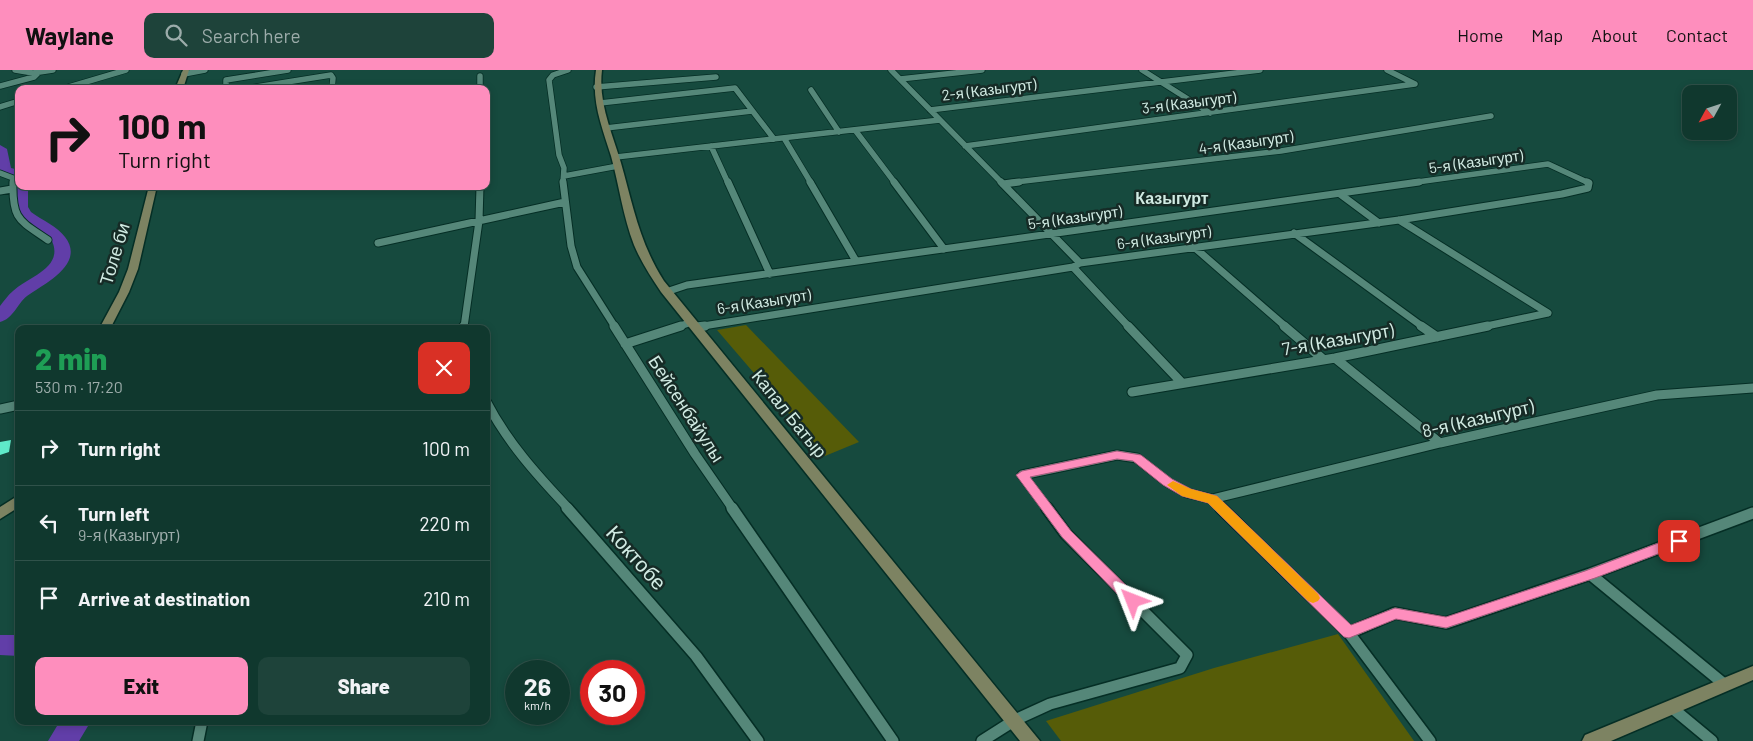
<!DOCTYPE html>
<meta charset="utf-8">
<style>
body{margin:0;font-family:Barlow,sans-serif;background:#1e433a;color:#f1f3f6;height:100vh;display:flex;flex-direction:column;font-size:19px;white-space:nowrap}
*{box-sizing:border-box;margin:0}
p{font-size:16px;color:#9cacaa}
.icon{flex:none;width:28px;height:28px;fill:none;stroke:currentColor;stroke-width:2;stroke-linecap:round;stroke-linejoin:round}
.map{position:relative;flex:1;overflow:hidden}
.panel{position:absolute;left:15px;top:255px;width:475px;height:400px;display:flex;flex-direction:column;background:#10382e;border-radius:10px;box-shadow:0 2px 8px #0003,0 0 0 1px #30524a}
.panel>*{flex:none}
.guide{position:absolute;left:15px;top:15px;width:475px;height:105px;border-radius:10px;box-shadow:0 2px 8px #0003,0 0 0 1px #30524a;background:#fe8ebd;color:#111;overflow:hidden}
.needle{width:32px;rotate:230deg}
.controls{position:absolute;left:1682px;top:15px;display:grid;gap:10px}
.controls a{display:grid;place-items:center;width:55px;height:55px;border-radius:10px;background:#10382e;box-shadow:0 2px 8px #0003,0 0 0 1px #30524a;font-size:25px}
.speed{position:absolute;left:505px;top:590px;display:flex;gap:10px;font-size:25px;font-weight:700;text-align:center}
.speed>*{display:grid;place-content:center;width:65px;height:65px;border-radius:50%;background:#10382e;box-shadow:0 2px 8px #0003,0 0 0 1px #30524a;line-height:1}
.speed small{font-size:12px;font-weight:400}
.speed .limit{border:8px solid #d22;background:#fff;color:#111}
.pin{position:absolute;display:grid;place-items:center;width:42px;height:42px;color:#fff;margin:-21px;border-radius:10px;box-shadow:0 2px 8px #0006}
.me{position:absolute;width:55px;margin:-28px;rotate:315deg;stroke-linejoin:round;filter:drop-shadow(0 0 4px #0008)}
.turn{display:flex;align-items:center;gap:18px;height:105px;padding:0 20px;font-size:22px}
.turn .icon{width:65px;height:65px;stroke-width:2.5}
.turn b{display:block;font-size:35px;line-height:42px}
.round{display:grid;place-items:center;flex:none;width:52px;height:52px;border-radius:10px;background:#1e433a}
.head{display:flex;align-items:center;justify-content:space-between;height:85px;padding:0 20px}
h1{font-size:30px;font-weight:800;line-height:38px;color:#1e9e55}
.primary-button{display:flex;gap:10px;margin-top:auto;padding:10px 20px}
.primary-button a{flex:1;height:58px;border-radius:10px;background:#fe8ebd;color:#111;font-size:20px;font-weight:800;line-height:58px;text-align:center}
.primary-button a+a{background:#1e433a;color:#f1f3f6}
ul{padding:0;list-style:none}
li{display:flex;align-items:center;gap:15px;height:75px;padding:0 20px;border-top:1px solid #30524a}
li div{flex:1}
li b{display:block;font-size:19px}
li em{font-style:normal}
header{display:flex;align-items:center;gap:30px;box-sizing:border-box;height:70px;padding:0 25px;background:#fe8ebd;color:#111}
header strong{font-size:24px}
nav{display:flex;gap:28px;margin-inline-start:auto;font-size:18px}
.search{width:350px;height:45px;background:#1e433a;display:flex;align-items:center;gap:12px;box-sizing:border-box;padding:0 18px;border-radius:10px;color:#9cacaa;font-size:19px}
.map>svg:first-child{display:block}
</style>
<header>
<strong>Waylane</strong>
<div class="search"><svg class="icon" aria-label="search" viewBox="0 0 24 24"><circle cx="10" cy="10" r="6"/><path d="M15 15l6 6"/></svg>Search here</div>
<nav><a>Home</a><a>Map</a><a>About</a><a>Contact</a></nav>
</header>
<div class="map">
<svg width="1753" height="671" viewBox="0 0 1753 671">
<rect width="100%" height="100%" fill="#164a3e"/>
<path fill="#565c08" d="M746 255 859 372 825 386 717 260Z
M1338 564 1414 671H1061L1046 651 1214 598Z"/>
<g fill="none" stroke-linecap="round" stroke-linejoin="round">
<path fill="#613ea8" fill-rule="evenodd" d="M0 75 7 79 11 98 19 100V109L0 103Z
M19 112V116H28V137L31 142C42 150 58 157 65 167 86 194 44 214 27 226 17 234 13 249 0 252V236C4 231 8 225 13 221 28 207 64 198 52 171L20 148 14 137V116Z
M0 565H19V586L0 585Z
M60 651H91L79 671H48Z"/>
</g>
<path fill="#5feac9" d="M11 370 9 382 0 385V372Z"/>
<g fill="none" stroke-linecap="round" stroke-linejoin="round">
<g stroke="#052e25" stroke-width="7">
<path id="street-far3" d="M15 0 33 3 53 0
M891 0 1002 113
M1142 0 1210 43
M1387 0 1415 14
M184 4 205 0
M480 6V19
M900 9 982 0
M0 16 34 7 38 3
M596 17 716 7
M62 19 126 0
M226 19V10L288 0
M243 19 331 5 333 8 332 19
M811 20 839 62
M600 33 735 18 774 69
M0 37 19 31
M930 40 1260 0
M606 58 752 41
M855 60 895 113
M784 68 811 113
M711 76 728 113
M965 76 1415 14
M616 87 940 50
M0 103 13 108V113
M564 106 618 96
M563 113 564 98 559 85 549 10 553 5 568 0
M1008 113 1281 81 1491 46
M1410 113 1548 94 1589 113"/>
</g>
<g stroke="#052e25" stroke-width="9">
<path id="street-far2" d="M13 112C12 150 19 150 48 170
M563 112 571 176 577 197 615 257
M728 112 770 204
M810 112 856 191
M894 112 944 179
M1001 112 1080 193
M1003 114 1019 112
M0 121 12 119
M1340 124 1379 153
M1399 150 1548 243
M1294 163 1423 257
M378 173 565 132
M1194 177 1286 257
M1073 197 1129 257
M666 222 687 215 1419 112
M464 257 479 151 480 116
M677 257 692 252
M697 257 1073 197 1080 193 1399 150 1562 124 1588 118 1589 113 1587 112
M1482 257 1548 243"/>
</g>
<g stroke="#052e25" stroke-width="11">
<path id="street-far1" d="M614 256 695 384 733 439
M1128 256 1182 313
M1284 256 1324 290
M1421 256 1437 267
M696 257 705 256
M464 259V256
M625 274 681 256
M1335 288 1440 373
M1132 322 1335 288 1488 256
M486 331C507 372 537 405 569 439
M0 339 19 335
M1212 429 1440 373 1657 325 1753 318
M1048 439 1022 405 1117 385 1137 388 1167 412 1187 423 1212 429 1223 439"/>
</g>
<g stroke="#052e25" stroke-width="14">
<path id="street" d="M567 438 696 586 758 671
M732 438 893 671
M1221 438 1349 563 1430 671
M1590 504 1724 614
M1349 563 1395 543 1446 553 1590 504 1753 443
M1671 637 1712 671
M198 671 202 651
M982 671 1015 650 1050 634 1180 598 1187 585 1066 464 1047 438"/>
</g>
<g stroke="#052e25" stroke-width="3">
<path id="secondary" d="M183 0H189L183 19H175Z
M596 0H602C598 33 612 62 621 93 633 135 639 172 664 211L1040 671H1020L661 222C651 207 641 192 634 175 623 147 619 115 611 86 602 57 591 31 596 0Z
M149 116H157L138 199 129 222 110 259H99L119 222 128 199Z
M19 425V437L0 449V437Z
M1753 596V610L1611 671H1582L1585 665Z"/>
</g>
<use href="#street-far3" stroke="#558779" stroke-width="5.5"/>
<use href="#street-far2" stroke="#558779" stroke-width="7"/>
<use href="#street-far1" stroke="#558779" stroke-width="9"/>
<use href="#street" stroke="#558779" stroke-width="11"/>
<use href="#secondary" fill="#7d8362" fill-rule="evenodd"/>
</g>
<path fill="#fe8ebd" stroke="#a55c7b" d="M1117 381 1141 385 1172 409 1191 419 1217 426 1351 555 1395 538 1446 547 1585 501 1674 467H1684L1686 471 1684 474 1595 508 1446 558 1396 549 1349 568 1344 567 1208 433 1182 426 1163 415 1133 391 1117 389 1030 407 1071 461 1138 527 1140 531 1138 535 1133 537 1128 535 1062 467 1016 405 1022 401Z"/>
<path fill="#f59e0b" d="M1173 411 1191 419 1217 426 1318 524 1320 528 1318 531 1313 533 1308 531 1208 433 1182 426 1167 415Z"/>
<g text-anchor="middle" stroke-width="5" stroke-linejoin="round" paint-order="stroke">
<g font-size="15" fill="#d1ebe3" stroke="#162b26">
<text transform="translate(989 20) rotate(-7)" y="5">2-я (Казыгурт)</text>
<text transform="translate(1189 33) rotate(-7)" y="5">3-я (Казыгурт)</text>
<text transform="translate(1246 73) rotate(-8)" y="5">4-я (Казыгурт)</text>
<text transform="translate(1476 92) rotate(-8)" y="5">5-я (Казыгурт)</text>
<text transform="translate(1075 148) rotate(-8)" y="5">5-я (Казыгурт)</text>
<text transform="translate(1164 168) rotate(-8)" y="5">6-я (Казыгурт)</text>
<text transform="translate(764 232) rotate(-9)" y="5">6-я (Казыгурт)</text>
</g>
<g font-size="16" font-weight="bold" fill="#d1ebe3" stroke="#162b26">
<text x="1172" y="134">Казыгурт</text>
</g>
<g font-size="18" fill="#d1ebe3" stroke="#162b26">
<text transform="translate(115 184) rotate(-73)" y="6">Толе би</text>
<text transform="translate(1338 270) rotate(-10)" y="6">7-я (Казыгурт)</text>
<text transform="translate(686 339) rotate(57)" y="6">Бейсенбайулы</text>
<text transform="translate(789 344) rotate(51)" y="6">Капал Батыр</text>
<text transform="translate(1478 349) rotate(-13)" y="6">8-я (Казыгурт)</text>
</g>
<g font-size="21" fill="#d1ebe3" stroke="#162b26">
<text transform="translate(636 488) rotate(48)" y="7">Коктобе</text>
</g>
</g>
</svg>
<div class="controls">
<a><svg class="needle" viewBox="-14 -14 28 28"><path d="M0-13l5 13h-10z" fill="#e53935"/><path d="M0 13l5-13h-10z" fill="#9cacaa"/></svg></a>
</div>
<div class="speed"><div>26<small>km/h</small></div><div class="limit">30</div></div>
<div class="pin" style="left:1679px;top:471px;background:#d93025"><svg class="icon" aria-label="arrive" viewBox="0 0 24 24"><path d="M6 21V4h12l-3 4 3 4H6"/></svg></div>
<svg class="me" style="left:1133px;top:531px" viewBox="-20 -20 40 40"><path d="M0-17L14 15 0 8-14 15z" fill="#fe8ebd" stroke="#fff" stroke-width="4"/></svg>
<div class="guide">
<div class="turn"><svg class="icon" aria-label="right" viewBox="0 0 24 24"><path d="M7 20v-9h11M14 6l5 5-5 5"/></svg><div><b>100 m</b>Turn right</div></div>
</div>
<section class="panel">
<div class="head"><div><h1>2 min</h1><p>530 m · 17:20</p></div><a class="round" style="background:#d93025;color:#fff"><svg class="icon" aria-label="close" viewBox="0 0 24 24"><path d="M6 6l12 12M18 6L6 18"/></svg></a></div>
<ul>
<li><svg class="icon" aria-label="right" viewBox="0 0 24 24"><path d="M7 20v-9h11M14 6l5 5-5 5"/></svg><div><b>Turn right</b></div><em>100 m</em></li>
<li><svg class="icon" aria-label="left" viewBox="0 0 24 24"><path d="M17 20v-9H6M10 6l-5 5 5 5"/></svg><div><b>Turn left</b><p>9-я (Казыгурт)</p></div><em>220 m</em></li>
<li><svg class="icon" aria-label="arrive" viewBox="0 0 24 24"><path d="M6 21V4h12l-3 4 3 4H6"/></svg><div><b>Arrive at destination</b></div><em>210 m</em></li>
</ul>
<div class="primary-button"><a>Exit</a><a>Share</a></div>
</section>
</div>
